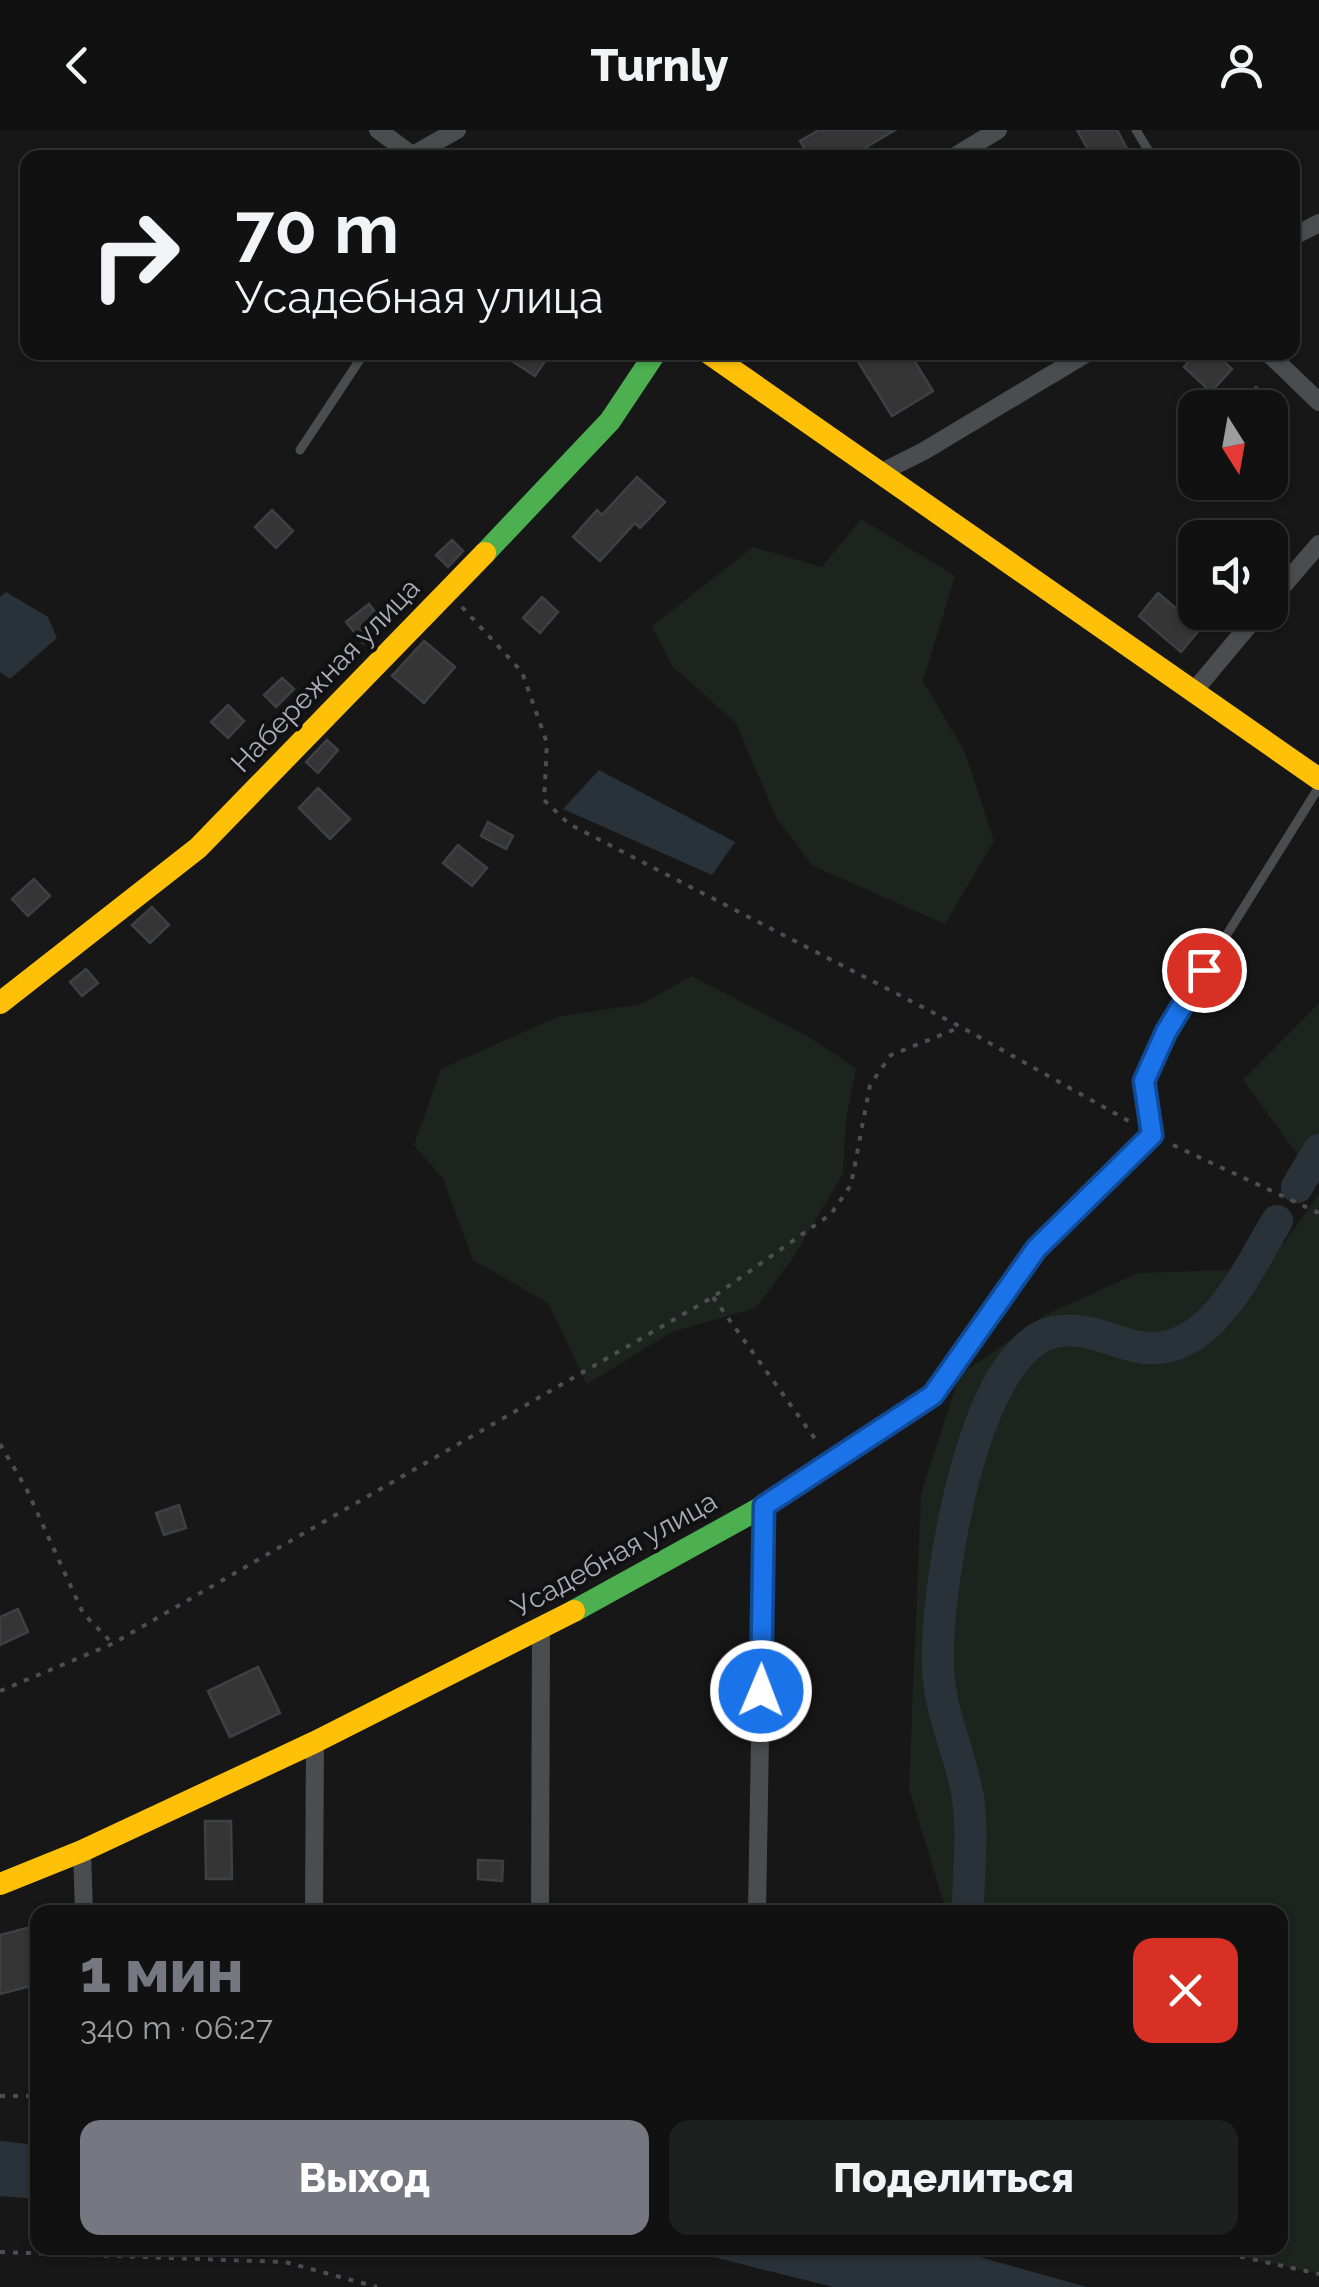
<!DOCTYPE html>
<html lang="ru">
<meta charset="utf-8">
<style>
body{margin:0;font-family:Raleway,sans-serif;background:#1e1f1f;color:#f1f3f6;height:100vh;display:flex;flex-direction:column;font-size:38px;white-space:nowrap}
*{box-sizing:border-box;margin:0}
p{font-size:32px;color:#9c9d9f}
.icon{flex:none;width:55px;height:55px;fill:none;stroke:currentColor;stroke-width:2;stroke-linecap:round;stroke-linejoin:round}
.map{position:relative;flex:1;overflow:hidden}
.panel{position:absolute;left:30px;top:1775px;width:1258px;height:350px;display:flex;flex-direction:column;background:#111;border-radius:20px;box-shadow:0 2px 8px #0004,0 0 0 2px #303131}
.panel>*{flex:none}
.top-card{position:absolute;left:20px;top:20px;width:1280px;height:210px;border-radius:20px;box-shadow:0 2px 8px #0004,0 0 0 2px #303131;background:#111;color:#f1f3f6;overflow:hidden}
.needle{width:65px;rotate:169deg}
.tools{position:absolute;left:1178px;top:260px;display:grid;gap:20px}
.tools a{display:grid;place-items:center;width:110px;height:110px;border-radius:20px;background:#111;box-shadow:0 2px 8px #0004,0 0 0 2px #303131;font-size:50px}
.pin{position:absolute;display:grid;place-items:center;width:85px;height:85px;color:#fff;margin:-42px;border:5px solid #fff;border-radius:50%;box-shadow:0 2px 10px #0007}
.me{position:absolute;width:110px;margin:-55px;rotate:1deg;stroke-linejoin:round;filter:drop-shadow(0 0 8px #0008)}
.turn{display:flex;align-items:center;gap:35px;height:210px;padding:0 50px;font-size:45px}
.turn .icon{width:130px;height:130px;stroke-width:2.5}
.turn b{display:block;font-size:70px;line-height:85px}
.round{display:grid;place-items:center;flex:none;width:105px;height:105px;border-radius:20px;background:#1e1f1f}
.summary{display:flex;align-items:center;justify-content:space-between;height:170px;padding:0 50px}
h1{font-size:60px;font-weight:800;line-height:75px;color:#757880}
.cta{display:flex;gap:20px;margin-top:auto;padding:20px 50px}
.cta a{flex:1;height:115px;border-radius:20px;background:#757880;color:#fff;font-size:40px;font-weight:800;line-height:115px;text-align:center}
.cta a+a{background:#1e1f1f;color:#f1f3f6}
header{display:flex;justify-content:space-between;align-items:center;height:130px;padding:0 50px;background:#111;font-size:45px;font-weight:800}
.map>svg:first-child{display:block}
</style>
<header><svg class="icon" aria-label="back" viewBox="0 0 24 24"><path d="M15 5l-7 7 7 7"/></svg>Turnly<svg class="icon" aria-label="person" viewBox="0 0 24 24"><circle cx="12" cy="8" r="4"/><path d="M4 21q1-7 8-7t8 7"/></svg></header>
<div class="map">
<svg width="1319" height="2157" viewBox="0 0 1319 2157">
<rect width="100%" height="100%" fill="#171717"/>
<path fill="#1d241e" d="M861 389 955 446 923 551 965 622 994 711 945 794 813 736 777 689 736 593 672 536 652 496 753 417 822 437Z
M692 846 807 906 856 938 846 990 843 1044 793 1128 756 1178 672 1202 587 1254 548 1173 473 1130 443 1049 414 1015 441 939 557 887 641 874Z
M1319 873V1054L1243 950Z
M1319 1064V2144L1202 2118H1280V1782H943L945 1777 909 1659 921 1364 959 1246 1045 1185 1138 1143 1227 1140 1284 1113Z"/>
<path fill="#2a3239" d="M6 462 48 487 57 508 10 549 0 542V467Z
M599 640 735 712 712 745 563 679Z
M0 2011 37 2015V2069L0 2066Z
M678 2118H947L1087 2157H833Z"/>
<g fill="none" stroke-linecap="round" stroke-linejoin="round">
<path stroke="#2a3239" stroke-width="32" d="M1297 1057 1319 1020
M968 1782C968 1743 974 1700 967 1662 959 1620 939 1580 938 1537 935 1463 971 1220 1054 1202 1083 1196 1107 1209 1134 1216 1208 1234 1247 1140 1277 1091"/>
</g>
<path fill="#353536" stroke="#3f4043" stroke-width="2.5" d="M819 0H895L848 28H810L800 11Z
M1077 0H1117L1132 28H1093Z
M498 222H532L545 231 535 246Z
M852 222H909L933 261 892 286Z
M1197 222H1214L1232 239 1211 262 1184 237Z
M1256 257 1278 278H1237Z
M637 347 665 372 640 398 635 393 600 431 573 407 597 380 602 385Z
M272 380 293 401 276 418 255 397Z
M452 410 463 421 448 437 436 425Z
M1158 463 1200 499 1181 522 1139 486Z
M542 467 558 482 540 503 523 488Z
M369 474 386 495 363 513 346 492Z
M424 511 455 537 424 573 392 546Z
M282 548 294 559 276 577 264 565Z
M228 575 244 591 228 608 211 592Z
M327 610 338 620 318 643 306 632Z
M318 658 350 689 330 709 299 678Z
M488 692 513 706 506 719 481 706Z
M458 715 487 738 472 756 443 733Z
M34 749 50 766 28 786 12 769Z
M152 777 169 795 150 813 132 795Z
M86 839 98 853 82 866 70 852Z
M179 1375 186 1398 164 1405 156 1383Z
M18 1479 28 1502 0 1515V1487Z
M258 1537 280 1583 230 1607 208 1561Z
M205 1691H231L232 1749H206Z
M478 1730 503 1731 502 1751 478 1749Z
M38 1795V1854L0 1864V1805Z"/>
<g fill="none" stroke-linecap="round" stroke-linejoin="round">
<path stroke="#4d4e52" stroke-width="4" stroke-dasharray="5 8" stroke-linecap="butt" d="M462 477 522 542 547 613 544 670 569 694 961 897 1134 994
M1173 1015 1319 1083
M713 1167 818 1313
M0 1314 26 1358 83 1483 112 1513
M0 1561 112 1514 713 1167 831 1084 851 1055 870 955 891 925 961 897
M0 1966H38
M1202 2118 1319 2144
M0 2122 285 2132 377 2157"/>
<path stroke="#4b4c50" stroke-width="9" d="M1136 0 1153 28
M300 320 365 222
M1152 1002 1144 951 1166 902 1319 657"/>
<path stroke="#4b4c50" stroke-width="18" d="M378 0 416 28
M413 25 457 0
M952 28 998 0
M1292 107 1319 93
M1267 222 1319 272
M882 342 924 321 1089 222
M1270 471 1319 414
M1194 561 1260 482
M82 1721 84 1782
M314 1782 315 1612
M540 1782 541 1499
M757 1782 764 1376"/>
<path stroke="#4caf50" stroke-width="22" d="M485 423 610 291 656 222
M574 1481 764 1376 933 1265 1036 1119 1152 1005"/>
<path stroke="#ffc107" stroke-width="22" d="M707 222 1319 649
M0 873 198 718 485 423
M0 1754 82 1721 315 1612 574 1481"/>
</g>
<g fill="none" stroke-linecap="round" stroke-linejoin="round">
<g stroke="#114b97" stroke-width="25">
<path id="route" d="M761 1561 764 1376 933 1265 1036 1119 1152 1005 1144 951 1166 902 1204 840"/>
</g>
<use href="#route" stroke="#1a73e8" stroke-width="18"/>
</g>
<g text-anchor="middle" stroke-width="8" stroke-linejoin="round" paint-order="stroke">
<g font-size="28" fill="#a8adb8" stroke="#111113">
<text transform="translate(325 545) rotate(-46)" y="10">Набережная улица</text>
<text transform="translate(614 1424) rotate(-29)" y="10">Усадебная улица</text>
</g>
</g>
</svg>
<div class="tools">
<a><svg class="needle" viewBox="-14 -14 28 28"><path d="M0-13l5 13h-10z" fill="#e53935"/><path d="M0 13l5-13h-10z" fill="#9c9d9f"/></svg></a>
<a><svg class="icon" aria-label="sound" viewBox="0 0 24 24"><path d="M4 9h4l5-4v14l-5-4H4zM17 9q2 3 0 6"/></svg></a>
</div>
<div class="pin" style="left:1204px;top:840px;background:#d93025"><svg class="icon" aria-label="arrive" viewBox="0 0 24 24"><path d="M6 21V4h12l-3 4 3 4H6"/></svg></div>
<svg class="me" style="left:761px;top:1561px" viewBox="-20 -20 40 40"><circle r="17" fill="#1a73e8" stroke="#fff" stroke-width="3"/><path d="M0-11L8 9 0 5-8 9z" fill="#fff"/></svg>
<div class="top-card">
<div class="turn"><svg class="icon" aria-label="right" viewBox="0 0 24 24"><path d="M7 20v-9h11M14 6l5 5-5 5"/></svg><div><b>70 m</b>Усадебная улица</div></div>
</div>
<section class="panel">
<div class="summary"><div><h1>1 мин</h1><p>340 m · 06:27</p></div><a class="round" style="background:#d93025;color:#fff"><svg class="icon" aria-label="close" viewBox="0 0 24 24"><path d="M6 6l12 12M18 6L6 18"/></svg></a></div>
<div class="cta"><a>Выход</a><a>Поделиться</a></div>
</section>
</div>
